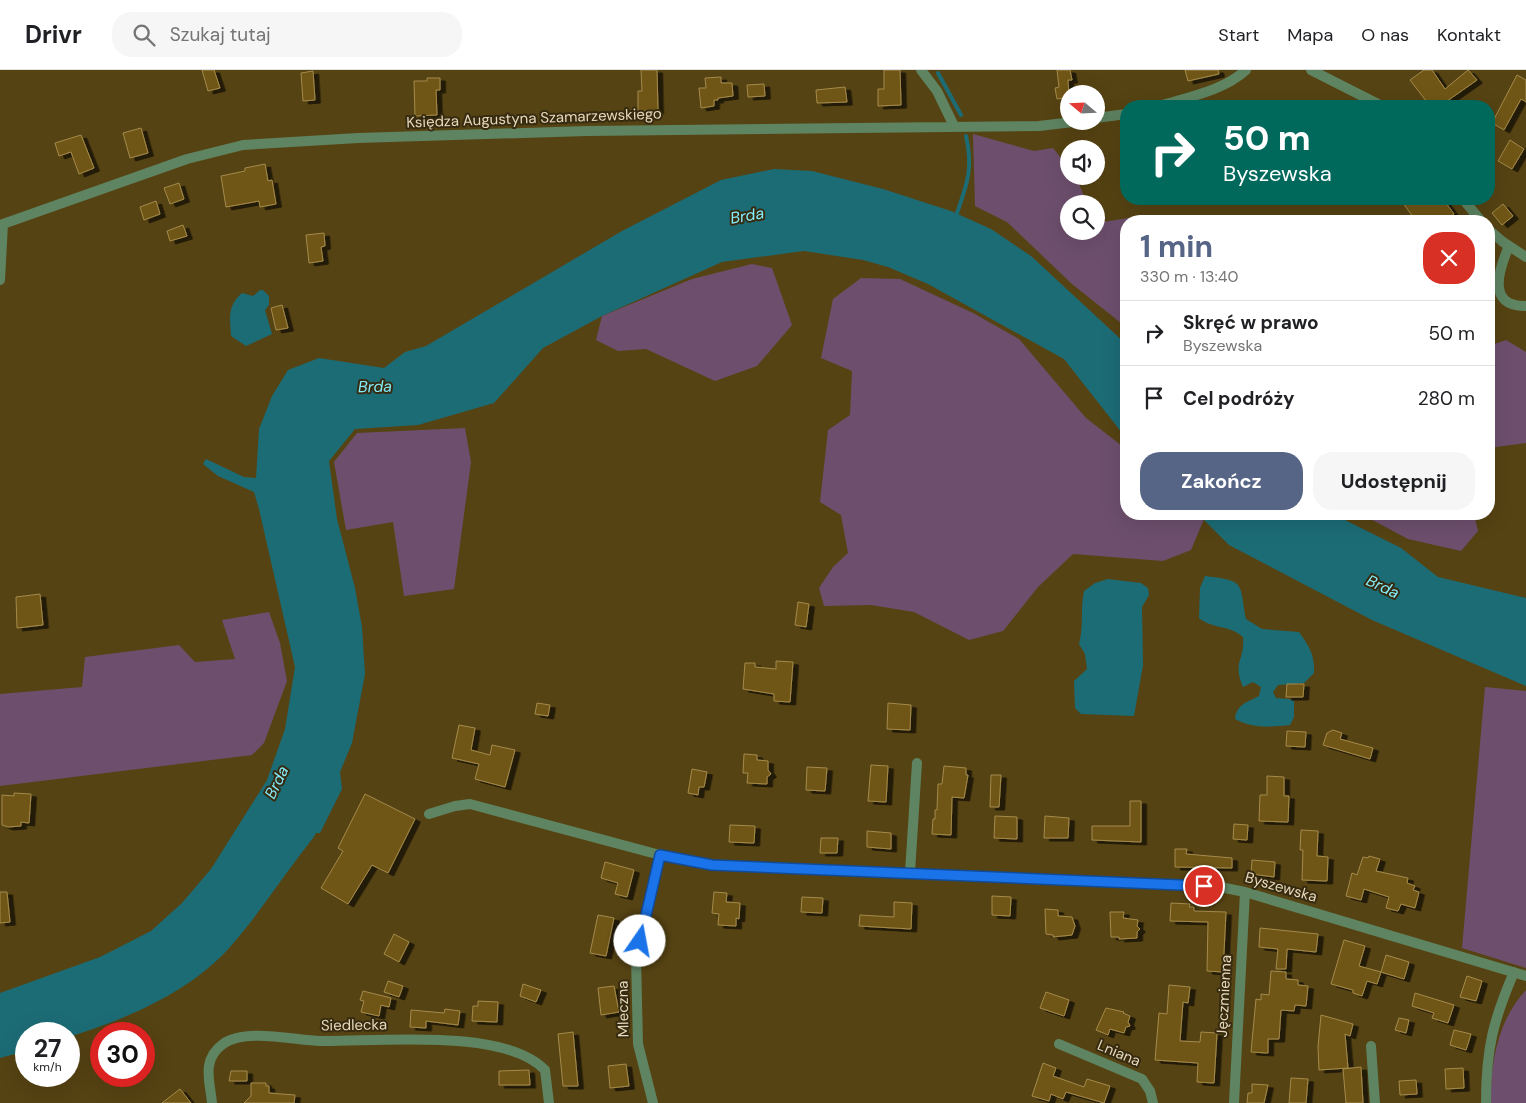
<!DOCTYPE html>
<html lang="pl">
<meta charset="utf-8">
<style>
body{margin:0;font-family:"DM Sans",sans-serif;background:#f6f6f6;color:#202124;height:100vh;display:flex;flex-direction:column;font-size:19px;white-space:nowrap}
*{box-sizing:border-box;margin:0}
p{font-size:16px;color:#757577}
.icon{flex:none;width:28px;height:28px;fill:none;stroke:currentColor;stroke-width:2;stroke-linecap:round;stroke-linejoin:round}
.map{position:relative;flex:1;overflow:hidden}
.side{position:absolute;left:1120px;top:145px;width:375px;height:305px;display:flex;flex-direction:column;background:#fff;border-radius:20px;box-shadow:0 5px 20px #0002}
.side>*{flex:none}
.top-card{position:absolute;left:1120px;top:30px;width:375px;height:105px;border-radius:20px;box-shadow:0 5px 20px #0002;background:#00695c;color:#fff;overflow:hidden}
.needle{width:32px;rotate:289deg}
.buttons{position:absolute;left:1060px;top:15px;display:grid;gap:10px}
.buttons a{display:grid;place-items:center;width:45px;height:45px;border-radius:50%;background:#fff;box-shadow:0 5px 20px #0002;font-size:25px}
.speed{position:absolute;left:15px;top:952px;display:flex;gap:10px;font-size:25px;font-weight:700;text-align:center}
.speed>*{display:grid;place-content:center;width:65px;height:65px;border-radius:50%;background:#fff;box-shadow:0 5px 20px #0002;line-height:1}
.speed small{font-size:12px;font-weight:400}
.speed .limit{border:8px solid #d22;background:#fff;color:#111}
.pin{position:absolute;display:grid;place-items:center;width:42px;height:42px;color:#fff;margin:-21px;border:2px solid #fff;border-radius:50%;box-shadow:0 1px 5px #0007}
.me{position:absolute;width:55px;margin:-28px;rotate:12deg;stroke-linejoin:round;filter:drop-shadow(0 0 4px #0008)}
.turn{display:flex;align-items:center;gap:18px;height:105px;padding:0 20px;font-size:22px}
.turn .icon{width:65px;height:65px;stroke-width:2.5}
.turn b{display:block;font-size:35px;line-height:42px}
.round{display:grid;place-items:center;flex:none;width:52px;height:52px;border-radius:20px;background:#f6f6f6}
.summary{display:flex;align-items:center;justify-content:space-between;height:85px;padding:0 20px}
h1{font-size:30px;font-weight:700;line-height:38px;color:#566486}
.primary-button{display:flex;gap:10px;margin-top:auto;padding:10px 20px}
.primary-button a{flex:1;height:58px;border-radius:20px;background:#566486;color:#fff;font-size:20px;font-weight:700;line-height:58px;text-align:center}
.primary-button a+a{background:#f6f6f6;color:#202124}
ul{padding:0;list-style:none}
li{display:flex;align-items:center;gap:15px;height:65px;padding:0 20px;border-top:1px solid #e0e0e0}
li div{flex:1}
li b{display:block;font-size:19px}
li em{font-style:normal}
header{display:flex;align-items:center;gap:30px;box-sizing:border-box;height:70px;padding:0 25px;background:#fff;border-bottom:1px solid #e0e0e0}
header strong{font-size:24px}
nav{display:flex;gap:28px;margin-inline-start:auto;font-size:18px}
.search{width:350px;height:45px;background:#f6f6f6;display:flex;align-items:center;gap:12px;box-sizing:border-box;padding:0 18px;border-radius:20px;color:#757577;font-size:19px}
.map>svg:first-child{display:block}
</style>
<header>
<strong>Drivr</strong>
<div class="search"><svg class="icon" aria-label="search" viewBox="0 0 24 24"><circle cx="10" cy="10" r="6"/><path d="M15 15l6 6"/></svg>Szukaj tutaj</div>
<nav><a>Start</a><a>Mapa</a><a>O nas</a><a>Kontakt</a></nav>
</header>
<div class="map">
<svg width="1526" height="1033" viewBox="0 0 1526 1033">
<defs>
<filter id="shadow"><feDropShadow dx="5.5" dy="3" stdDeviation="0" flood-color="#0009"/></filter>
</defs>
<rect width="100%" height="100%" fill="#564313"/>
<path fill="#6d4f6d" d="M973 64 1034 81 1053 78 1069 98V106H1076L1087 134H1069V161H1096V153L1135 147 1136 151H1126V257L1072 214 1007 152 975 136Z
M752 194 772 198 792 255 757 296 715 311 646 279 618 281 596 270 602 246 692 209Z
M861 208 900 209 973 243 1019 269 1086 348 1126 379V444H1198L1204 449 1191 480 1163 491 1073 484 1038 517 1003 561 969 570 914 542 871 535 824 536 819 518 833 497 848 483 841 445 820 432 828 360 850 345 852 301 821 288 833 229Z
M1506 270 1526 282V373L1489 378V276Z
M465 358 471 392 454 519 404 526 393 452 346 460 334 392 357 363Z
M1361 444H1474L1478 461 1461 481 1408 469Z
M269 542 280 573 287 611 264 673 252 685 0 716V624L82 617 85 587 179 575 195 592 235 589 222 550Z
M1485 617 1526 621V898L1462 878Z
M1526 920V1033H1491C1490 993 1498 950 1526 920Z"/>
<path fill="#1c6c76" d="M774 99 812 101 883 119 951 141 991 159 1031 186 1126 274V368L1064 289 928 214 888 197 863 190 804 181 722 192 602 246 543 278 494 333 418 355 355 359 329 391 337 449 355 518 362 557 365 604 352 673 340 702 342 719 320 763H316L313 768C285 803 260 843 230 877 189 923 126 949 69 967V964H26V981L0 988V923L100 887 151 861 182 833 211 799 267 710 285 659 295 597 259 439 254 422 218 406 203 394 206 389 244 407 256 408 259 359 272 326 288 300 319 288 384 298 405 282 426 276 622 161 721 110Z
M260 220H263L269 226V235L265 240 272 264 246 276 231 266C230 248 227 236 242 223L253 226Z
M1198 444H1333L1401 478 1438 507 1526 528V616L1372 550 1229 475Z
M1205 506C1247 511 1239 513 1246 549L1262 559 1299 562C1309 576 1315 585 1314 603L1304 613 1278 615 1273 622 1276 628 1289 629 1294 631V647L1290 655C1270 657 1254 659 1235 649 1236 635 1247 632 1259 626L1261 617 1253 612 1243 617C1232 591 1245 591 1243 567 1230 555 1212 559 1199 548L1200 518Z
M1108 509 1141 513 1148 518 1149 525 1142 537 1143 595 1134 646 1081 644 1075 638 1074 611 1087 599 1085 584 1079 574C1084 556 1080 540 1084 521L1095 513Z"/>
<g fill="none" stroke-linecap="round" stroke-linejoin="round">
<path stroke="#1c6c76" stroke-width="4" d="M938 3 961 45
M955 149C966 116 974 101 966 66"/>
</g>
<path fill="#6f5614" stroke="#a48a4c" filter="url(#shadow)" d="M202 0H214L220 18 208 21Z
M641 0H657L658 41H638V21H642Z
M884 0H900L901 35 878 36V19H884Z
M1057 0H1070L1072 10H1068L1069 27 1057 29 1055 18 1059 17Z
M1185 0H1218L1219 4 1188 11Z
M1424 0H1432L1445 19 1468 0 1477 10 1440 36H1430L1410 10Z
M313 1 315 30 303 31 301 3Z
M1517 5 1526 10V32L1521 29 1504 60 1492 53Z
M721 7V13H732L733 26 718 28V30H714V36L701 38 699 18H706L705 8Z
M427 8H440V20H436L437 45 415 46 414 11H427Z
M764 14 765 26 748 27 747 15Z
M845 17 847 32 817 33 816 20Z
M141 58 148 83 130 88 123 63Z
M81 65 94 98 79 104 71 82 59 86 55 73Z
M1510 70 1524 79 1512 99 1498 91Z
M265 94 268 111 272 110 276 134 260 137 259 131 226 137 221 106 245 101V98Z
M179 113 184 129 170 134 164 118Z
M1400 129H1443L1454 144 1445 151H1416Z
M156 131 160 144 144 150 140 137Z
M1503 134 1513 146 1502 155 1492 143Z
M183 155 187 166 170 171 167 161Z
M324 163 325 176 321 177 323 191 309 193 306 165Z
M282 235 288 258 276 260 271 238Z
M40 524 43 555 17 558 16 527Z
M798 532 809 534 806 557 795 555Z
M776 591 793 592 790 632 774 631V624L743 619 745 593H755V597L776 599Z
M1287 614H1304L1303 627H1286Z
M537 633 550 635 548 646 535 644Z
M888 633 911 635 910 660 887 659Z
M459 655 475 658 471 680 490 685 492 675 515 680 505 717 475 709 479 694 452 688Z
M1333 660 1342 663 1340 669 1373 678 1370 689 1323 675 1327 663Z
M1287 661 1306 662 1305 677 1286 676Z
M744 684 757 685V690L768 691V700L771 704 767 707V714L747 713 748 703H743Z
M871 695 888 696 886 732 868 731Z
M944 696 966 698V705H968L964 728 952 727 951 765 932 764 933 749H935V740H937L938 714H942Z
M807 697 827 698 825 721 806 720Z
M692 699 707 702 704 717H699L698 725 688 723Z
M991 705H1001L999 737H990Z
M1267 706 1284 707V726H1289L1288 752 1259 751 1260 725H1267Z
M14 723 31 724 29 753 21 752V756L8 757 2 755V725L14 726Z
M365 724 415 749 388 803 372 795 348 834 321 818 343 781 338 778Z
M1130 731H1141V772L1092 770V756H1130Z
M995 746 1017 747V769L994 768Z
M1045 746 1069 748 1068 768H1044Z
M1234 754 1248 755 1247 770 1233 769Z
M730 755 755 756 754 773 729 772Z
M1301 760 1318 761 1317 786 1328 787 1327 811 1302 810 1303 780H1300Z
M867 761 891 763V779L867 777Z
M821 768H838L837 783H820Z
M1175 779H1187L1186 784 1232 788V798L1175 797Z
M1369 786 1380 789 1376 801 1408 808 1407 813 1415 816 1413 820 1419 822 1415 838 1401 834 1398 841 1386 838 1389 827 1364 819 1361 830 1346 826 1352 803 1357 805 1363 787 1368 788Z
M1252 790 1275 792 1274 807 1251 804Z
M605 792 634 800 627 827 615 824 618 813 601 808Z
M0 822H7L10 852 0 853Z
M714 822 727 823 726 832 740 833 739 849 736 848V856L718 855 719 844 712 843Z
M992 826 1011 827 1010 846 992 845Z
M802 827 823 828 822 843 801 842Z
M894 832 912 833 911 859 859 856 860 845 894 847Z
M1171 833 1190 834 1189 837H1194V841L1226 842 1223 902 1207 901 1208 852 1170 851Z
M1045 839 1058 840V846L1072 847 1075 856 1072 865 1053 867V865L1046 864Z
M1110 842H1124L1123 848 1138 850 1137 856 1140 859 1137 862V868L1119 869V867H1111Z
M598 845 614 848 606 886 590 883Z
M1260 858 1318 864 1316 882 1287 879 1286 899H1276L1278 879 1259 877Z
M394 864 409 872 399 892 384 884Z
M1344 870 1365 876 1359 896 1381 902 1377 914 1367 911 1362 926 1353 923V920L1331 914Z
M1386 885 1409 892 1404 909 1381 902Z
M1271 901 1286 902V909L1298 910V915L1308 916 1306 936 1295 935 1294 941 1281 940 1279 969H1268V983L1251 982 1256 929 1261 930V924L1269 925Z
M1467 906 1482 911 1476 931 1460 927Z
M388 911 403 916 399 927 384 922Z
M523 914 541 920 536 932 520 926Z
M1169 915 1190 917 1188 933 1183 932 1180 971 1200 972 1201 962 1217 963 1214 1013 1197 1012 1198 993 1155 990 1159 943 1167 944Z
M614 916 619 942 601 945 598 918Z
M363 921 391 928 389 937 381 935 379 946 361 942 364 931 360 930Z
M1046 922 1069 930 1064 946 1040 938Z
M1415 923 1454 935 1448 953 1432 948 1434 943 1412 936Z
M478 931 498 932 497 952 472 951 473 936H478Z
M1106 938 1124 942 1123 943 1130 946 1128 952 1130 956 1126 957 1124 963 1110 959 1108 965 1096 960Z
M445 939 460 941 458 955 426 951V958L410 957 411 940 444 943Z
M1321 945 1353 954 1350 966 1345 964 1348 998 1319 1000 1318 977Z
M1399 948 1409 950 1406 963 1395 960Z
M1454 960 1471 964 1466 980 1450 975Z
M573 962 578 1016H563L558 964Z
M1043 993 1056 998 1053 1006 1084 1017 1087 1009 1110 1016 1104 1033 1066 1022 1063 1029 1051 1024 1049 1031 1032 1026Z
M626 994 629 1016 610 1018 608 996Z
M1361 997 1363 1033H1346L1343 999Z
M1463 998 1464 1018 1446 1019 1445 999Z
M529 1000 530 1015H499V1001Z
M231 1001H247V1011H229Z
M1291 1008 1308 1009 1306 1033H1289Z
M1416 1010 1417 1024 1400 1025 1399 1011Z
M251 1013H266V1016H269V1023L295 1025 294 1033H244L251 1026Z
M1252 1014 1268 1015 1264 1033H1247L1248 1023H1252Z
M180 1019 191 1033H162Z"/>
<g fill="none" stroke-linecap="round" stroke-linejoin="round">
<path stroke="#5e8461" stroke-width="10" d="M921 0 937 21 954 56
M1159 36C1188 27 1223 21 1246 0
M1096 48 1126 44
M0 155 187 89 243 75 358 68 587 61 1039 56 1081 51
M1509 176C1499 199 1486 237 1526 236
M0 210 3 154
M429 744 455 736 470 734 660 785 712 795 1220 817 1245 822 1526 906
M910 802 917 693
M1059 974 1142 1009 1150 1021 1153 1033
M1371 976 1375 1033
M212 1033C210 1011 201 990 223 974 245 958 293 970 320 971 376 972 504 957 545 1000L549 1033
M653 1033 638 974 636 888 660 785
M1234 1033 1245 822
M1486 1033C1486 979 1493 951 1514 902"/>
<path stroke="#5e8461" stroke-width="10" d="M1311 0 1382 36
M1463 129 1481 151
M1489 160 1503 172 1526 187"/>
</g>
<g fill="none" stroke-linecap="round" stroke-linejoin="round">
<g stroke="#114b97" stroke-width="12">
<path id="route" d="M640 871 660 785 712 795 1204 816"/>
</g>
<use href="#route" stroke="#1a73e8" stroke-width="9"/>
</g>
<g text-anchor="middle" stroke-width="4" stroke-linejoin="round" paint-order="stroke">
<g font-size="15" fill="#e7d9ba" stroke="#362b11">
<text transform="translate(534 48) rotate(-2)" y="5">Księdza Augustyna Szamarzewskiego</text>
<text transform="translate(1281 817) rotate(16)" y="5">Byszewska</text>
<text transform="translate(1224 926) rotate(-87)" y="5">Jęczmienna</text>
<text transform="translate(623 939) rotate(-91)" y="5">Mleczna</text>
<text transform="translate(354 955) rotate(-1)" y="5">Siedlecka</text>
<text transform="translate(1119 983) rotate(23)" y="5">Lniana</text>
</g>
<g font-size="16" font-style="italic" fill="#84edfb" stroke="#362b11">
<text transform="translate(747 145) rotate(-10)" y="6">Brda</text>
<text transform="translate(375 316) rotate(-1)" y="6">Brda</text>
<text transform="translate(1383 516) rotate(25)" y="6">Brda</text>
<text transform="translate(276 712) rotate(-64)" y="6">Brda</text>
</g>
</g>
</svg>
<div class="buttons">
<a><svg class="needle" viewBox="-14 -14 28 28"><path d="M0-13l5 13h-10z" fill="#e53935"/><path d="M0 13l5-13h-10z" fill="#757577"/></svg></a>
<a><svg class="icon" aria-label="sound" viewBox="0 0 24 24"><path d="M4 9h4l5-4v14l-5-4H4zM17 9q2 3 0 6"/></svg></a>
<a><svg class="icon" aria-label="search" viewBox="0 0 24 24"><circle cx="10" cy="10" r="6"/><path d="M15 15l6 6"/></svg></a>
</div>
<div class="speed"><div>27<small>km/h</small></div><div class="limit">30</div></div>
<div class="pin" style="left:1204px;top:816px;background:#d93025"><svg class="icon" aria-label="arrive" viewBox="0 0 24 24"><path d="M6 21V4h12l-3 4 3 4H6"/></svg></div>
<svg class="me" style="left:640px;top:871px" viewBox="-20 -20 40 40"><circle r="19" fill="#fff"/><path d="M0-13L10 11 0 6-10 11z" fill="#1a73e8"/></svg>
<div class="top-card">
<div class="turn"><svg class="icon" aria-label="right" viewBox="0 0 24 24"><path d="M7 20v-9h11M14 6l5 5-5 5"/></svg><div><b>50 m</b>Byszewska</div></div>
</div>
<section class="side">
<div class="summary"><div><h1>1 min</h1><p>330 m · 13:40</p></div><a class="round" style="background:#d93025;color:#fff"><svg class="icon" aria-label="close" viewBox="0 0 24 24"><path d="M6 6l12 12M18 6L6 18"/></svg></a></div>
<ul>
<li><svg class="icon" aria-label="right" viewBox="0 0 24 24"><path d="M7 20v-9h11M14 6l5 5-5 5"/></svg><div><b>Skręć w prawo</b><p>Byszewska</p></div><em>50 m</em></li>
<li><svg class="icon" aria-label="arrive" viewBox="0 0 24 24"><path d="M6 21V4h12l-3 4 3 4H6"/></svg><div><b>Cel podróży</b></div><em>280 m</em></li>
</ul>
<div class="primary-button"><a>Zakończ</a><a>Udostępnij</a></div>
</section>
</div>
